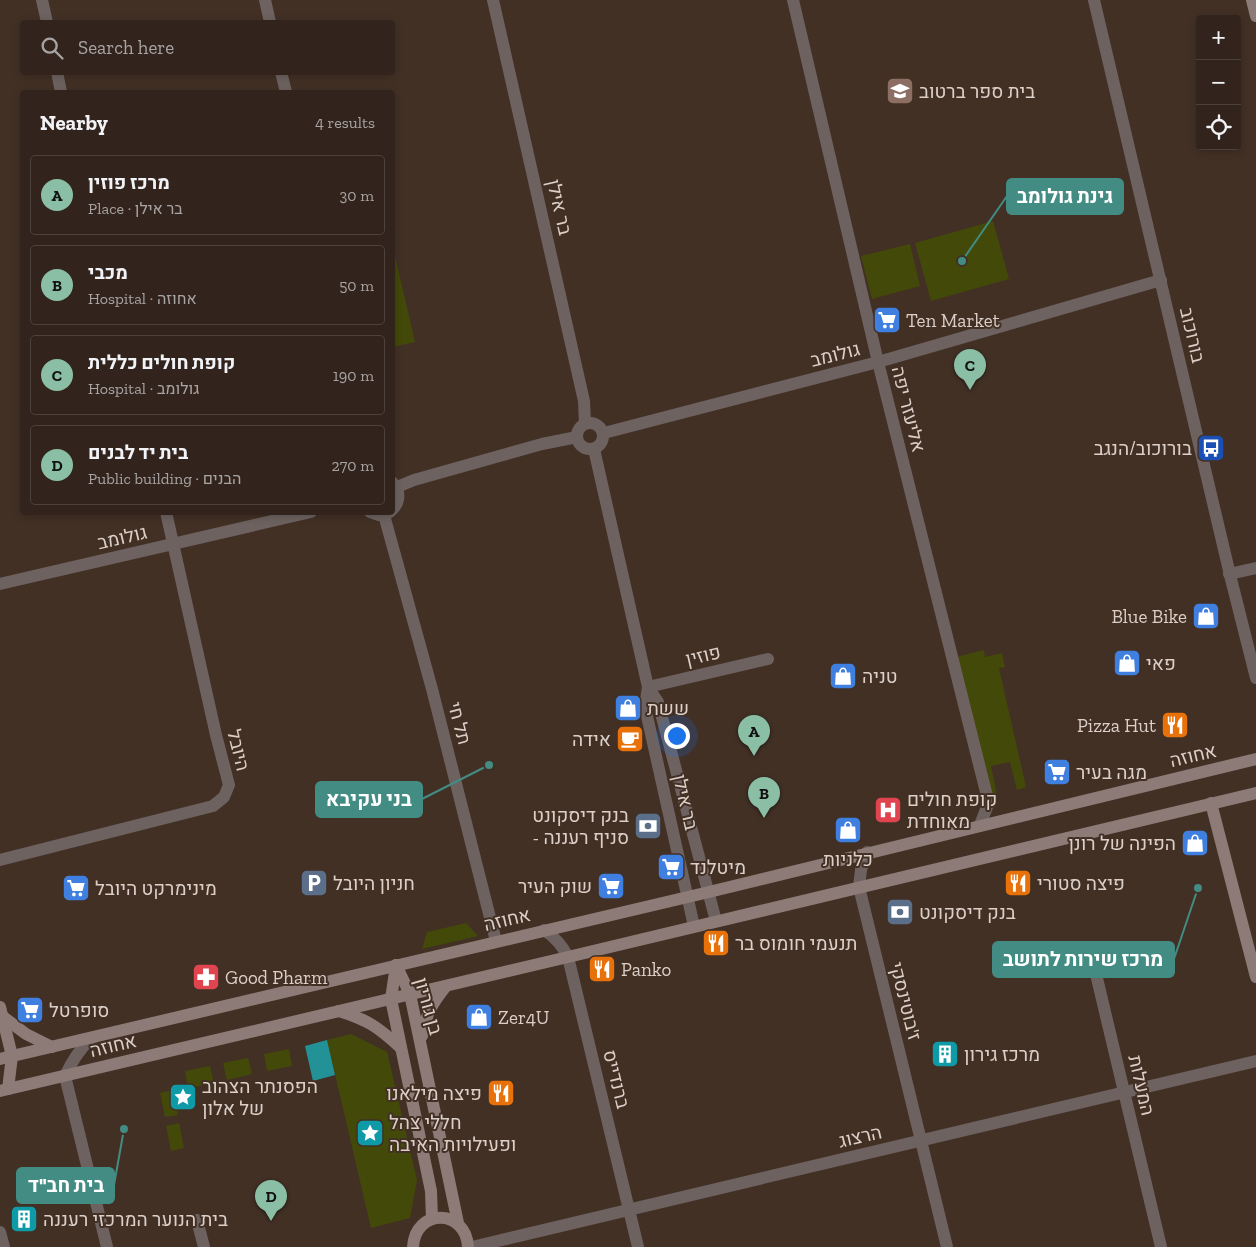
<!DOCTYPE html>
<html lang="en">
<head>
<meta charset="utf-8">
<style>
  body { margin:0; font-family:"Zilla Slab",Heebo,serif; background:#3a2c25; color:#f1f3f6 }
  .controls { position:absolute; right:15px; top:15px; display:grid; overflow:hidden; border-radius:5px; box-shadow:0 2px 8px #0003 }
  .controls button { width:45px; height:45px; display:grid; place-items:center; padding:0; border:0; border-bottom:1px solid #4d413b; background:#32241c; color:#f1f3f6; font:25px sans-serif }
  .you { position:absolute; left:676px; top:735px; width:18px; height:18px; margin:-12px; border:4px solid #fff; border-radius:50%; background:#1a73e8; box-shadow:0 0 0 8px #1a73e833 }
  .badge { display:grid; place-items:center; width:32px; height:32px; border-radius:50%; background:#8abfa5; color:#111; font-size:16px; font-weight:700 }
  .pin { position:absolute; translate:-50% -41px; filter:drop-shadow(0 1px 2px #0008) }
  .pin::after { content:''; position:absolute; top:26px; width:18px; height:15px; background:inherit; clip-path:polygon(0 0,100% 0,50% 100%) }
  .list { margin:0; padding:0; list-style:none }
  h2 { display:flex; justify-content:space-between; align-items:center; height:65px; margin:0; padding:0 20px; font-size:21px }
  h2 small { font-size:16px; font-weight:400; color:#a8a4a3 }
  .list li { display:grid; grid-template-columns:32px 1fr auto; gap:15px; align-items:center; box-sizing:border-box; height:80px; margin:0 10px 10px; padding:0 10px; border:1px solid #4d413b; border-radius:5px }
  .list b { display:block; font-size:19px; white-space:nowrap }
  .list p { margin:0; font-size:16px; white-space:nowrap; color:#a8a4a3 }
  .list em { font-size:16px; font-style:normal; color:#a8a4a3 }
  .icon { flex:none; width:28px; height:28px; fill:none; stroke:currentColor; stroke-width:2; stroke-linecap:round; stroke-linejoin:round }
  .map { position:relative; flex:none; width:1256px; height:1247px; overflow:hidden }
  .search { position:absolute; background:#32241c; box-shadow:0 2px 8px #0003; left:20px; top:20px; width:375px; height:55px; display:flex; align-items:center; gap:12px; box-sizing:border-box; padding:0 18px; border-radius:5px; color:#a8a4a3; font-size:19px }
  .panel { position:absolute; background:#32241c; box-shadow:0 2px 8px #0003; left:20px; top:90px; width:375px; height:425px; border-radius:5px }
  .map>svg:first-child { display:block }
  .green { fill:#434908 }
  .water { fill:#239296 }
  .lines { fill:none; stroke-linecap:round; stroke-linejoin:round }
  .street { stroke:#6d6260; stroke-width:12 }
  .secondary { stroke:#8d7b78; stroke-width:12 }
  .labels { text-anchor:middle; stroke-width:4; stroke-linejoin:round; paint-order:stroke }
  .poi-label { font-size:19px; fill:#dbcfc8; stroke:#423025; text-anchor:start }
  .street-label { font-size:19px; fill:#dbcfc8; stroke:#423025 }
  .leader { fill:none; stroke:#428c84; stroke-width:2 }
  .callout-dot { fill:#428c84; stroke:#423025; stroke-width:2 }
  .callout { fill:#428c84; stroke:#428c84; stroke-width:2 }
  .callout-label { font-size:20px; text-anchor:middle; font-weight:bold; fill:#fff }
</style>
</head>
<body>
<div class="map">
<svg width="1256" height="1247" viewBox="0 0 1256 1247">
  <rect width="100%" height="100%" fill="#423025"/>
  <g class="green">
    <path d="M 993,221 L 1009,279 L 931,301 L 915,243 Z"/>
    <path d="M 910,244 L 920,286 L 872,299 L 861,256 Z"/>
    <path d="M 393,256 L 395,256 L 415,342 L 393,347 Z"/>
    <path d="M 984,650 L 985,657 L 1002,653 L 1005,667 L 999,668 L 1026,787 L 1017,790 L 1010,762 L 991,766 L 997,795 L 987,796 L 952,658 Z"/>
    <path d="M 466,923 L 478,936 L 422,949 L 427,932 Z"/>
    <path d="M 351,1034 L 387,1052 L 417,1180 L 410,1218 L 371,1228 L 327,1040 Z"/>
    <path d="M 289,1049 L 292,1066 L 267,1071 L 264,1054 Z"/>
    <path d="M 248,1058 L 252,1074 L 227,1080 L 223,1063 Z"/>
    <path d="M 210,1066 L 214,1083 L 188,1088 L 185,1071 Z"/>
    <path d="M 173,1090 L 178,1115 L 165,1117 L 160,1093 Z"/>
    <path d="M 179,1123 L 184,1148 L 171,1151 L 166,1126 Z"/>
  </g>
  <path class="water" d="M 327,1040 L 335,1075 L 313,1081 L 305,1046 Z"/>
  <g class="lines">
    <g class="street">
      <path d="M 42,0 L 47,22"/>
      <path d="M 265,0 L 270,22"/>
      <path d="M 493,0 L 584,401 L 585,423"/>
      <path d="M 793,0 L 878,362 L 987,796 L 987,807 L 980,825"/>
      <path d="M 1094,0 L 1231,579 L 1256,678"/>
      <path d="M 57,72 L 61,92"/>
      <path d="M 281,72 L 286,92"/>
      <circle cx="590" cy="436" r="13"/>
      <path d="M 604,433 L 878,362 L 1161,280"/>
      <path d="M 594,449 L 648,687 L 658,702 L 716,921"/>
      <path d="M 392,482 C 401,491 400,502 392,510"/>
      <path d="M 397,487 L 414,480 L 542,444 L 577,437"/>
      <path d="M 370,512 L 379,515 L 390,512"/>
      <path d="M 384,515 L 432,689 L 496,941"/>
      <path d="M 1229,574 L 1256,568"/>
      <path d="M 0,584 L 311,512"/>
      <path d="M 648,687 L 645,707 L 694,926"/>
      <path d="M 648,687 L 768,659"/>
      <path d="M 867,852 L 861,870 L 859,887 L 947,1247"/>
      <path d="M 0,860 L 213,806 L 224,797 L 229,785 L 216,735 L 166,512"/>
      <path d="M 544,930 C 555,937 562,945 568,957 L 638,1247"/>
      <path d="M 1071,957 L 1091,953 L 1161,1247"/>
      <path d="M 91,1038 C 79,1050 72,1061 65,1076 L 107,1247"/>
      <path d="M 197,1220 L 204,1247"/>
      <path d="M 0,1232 L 4,1247"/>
      <path d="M 472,1247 L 1256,1061"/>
    </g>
    <g class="secondary">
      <path d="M 1252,0 L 1256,16"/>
      <path d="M 1211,803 L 1256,977"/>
      <path d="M 396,965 L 410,994 L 458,1223"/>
      <path d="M 396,965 L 391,999 L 431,1191 L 432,1219"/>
      <path d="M 0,1007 L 12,1056 L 8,1089"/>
      <path d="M 339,1011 C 368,1020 378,1027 401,1048"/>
      <path d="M 2,1016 L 26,1034 L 52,1047"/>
      <path d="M 422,1036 C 427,1012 431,1005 446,986"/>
      <path d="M 0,1059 L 709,892 L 1256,759"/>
      <path d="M 0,1091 L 568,957 L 1256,793"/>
      <path d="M 413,1247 C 415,1208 466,1208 468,1247"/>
    </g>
  </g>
  <defs>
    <g id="school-square" transform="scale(1.4375)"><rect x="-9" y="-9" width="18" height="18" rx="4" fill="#8d6e63" stroke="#423025"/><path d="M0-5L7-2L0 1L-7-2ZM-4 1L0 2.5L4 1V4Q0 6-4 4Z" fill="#fff"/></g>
    <g id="supermarket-square" transform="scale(1.4375)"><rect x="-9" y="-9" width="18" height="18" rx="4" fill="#3f7fe0" stroke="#423025"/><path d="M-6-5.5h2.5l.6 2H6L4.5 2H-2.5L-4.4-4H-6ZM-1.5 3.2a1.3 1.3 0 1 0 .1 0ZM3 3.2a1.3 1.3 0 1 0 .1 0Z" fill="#fff"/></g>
    <g id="bus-square" transform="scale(1.4375)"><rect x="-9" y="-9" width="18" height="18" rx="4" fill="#1a4fb4" stroke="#423025"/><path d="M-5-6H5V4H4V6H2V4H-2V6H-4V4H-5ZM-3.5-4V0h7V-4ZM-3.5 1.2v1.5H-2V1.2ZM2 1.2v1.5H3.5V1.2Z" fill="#fff"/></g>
    <g id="shop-square" transform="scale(1.4375)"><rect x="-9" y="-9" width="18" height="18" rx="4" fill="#3f7fe0" stroke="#423025"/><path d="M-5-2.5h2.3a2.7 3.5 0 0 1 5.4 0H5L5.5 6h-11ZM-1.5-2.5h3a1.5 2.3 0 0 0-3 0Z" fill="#fff"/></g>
    <g id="restaurant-square" transform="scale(1.4375)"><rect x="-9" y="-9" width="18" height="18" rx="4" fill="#e8710a" stroke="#423025"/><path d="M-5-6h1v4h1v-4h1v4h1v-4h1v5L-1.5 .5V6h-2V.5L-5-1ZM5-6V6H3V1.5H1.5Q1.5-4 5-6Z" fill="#fff"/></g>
    <g id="cafe-square" transform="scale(1.4375)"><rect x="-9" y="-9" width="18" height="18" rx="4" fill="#e8710a" stroke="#423025"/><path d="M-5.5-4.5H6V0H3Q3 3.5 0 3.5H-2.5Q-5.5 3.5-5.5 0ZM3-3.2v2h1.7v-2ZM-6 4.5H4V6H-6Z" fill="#fff"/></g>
    <g id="hospital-square" transform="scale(1.4375)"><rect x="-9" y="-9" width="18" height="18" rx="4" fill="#e0444e" stroke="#423025"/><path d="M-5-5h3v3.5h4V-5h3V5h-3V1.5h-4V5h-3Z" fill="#fff"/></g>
    <g id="bank-square" transform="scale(1.4375)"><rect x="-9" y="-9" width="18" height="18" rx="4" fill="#5c6f8a" stroke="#423025"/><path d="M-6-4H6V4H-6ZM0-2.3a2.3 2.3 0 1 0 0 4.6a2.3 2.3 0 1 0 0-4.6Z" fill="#fff"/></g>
    <g id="parking-square" transform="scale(1.4375)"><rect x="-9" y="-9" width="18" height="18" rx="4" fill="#5c6f8a" stroke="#423025"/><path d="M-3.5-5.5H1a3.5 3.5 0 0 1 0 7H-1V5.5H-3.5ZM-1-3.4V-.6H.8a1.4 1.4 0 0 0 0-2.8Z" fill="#fff"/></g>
    <g id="pharmacy-square" transform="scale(1.4375)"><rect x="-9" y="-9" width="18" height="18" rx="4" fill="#e0444e" stroke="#423025"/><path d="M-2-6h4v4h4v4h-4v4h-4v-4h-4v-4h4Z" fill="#fff"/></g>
    <g id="building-square" transform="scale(1.4375)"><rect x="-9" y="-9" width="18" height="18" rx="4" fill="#0f9aa8" stroke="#423025"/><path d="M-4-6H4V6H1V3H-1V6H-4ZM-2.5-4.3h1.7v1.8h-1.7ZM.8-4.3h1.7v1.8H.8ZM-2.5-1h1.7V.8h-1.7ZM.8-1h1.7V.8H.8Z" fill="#fff"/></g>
    <g id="sight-square" transform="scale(1.4375)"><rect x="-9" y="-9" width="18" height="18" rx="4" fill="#0f9aa8" stroke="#423025"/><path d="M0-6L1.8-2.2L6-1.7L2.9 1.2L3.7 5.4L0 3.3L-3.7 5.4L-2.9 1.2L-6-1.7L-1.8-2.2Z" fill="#fff"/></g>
  </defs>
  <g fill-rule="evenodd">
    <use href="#school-square" x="900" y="91"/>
    <use href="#supermarket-square" x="887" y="320"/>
    <use href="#bus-square" x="1211" y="448"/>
    <use href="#shop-square" x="1206" y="616"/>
    <use href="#shop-square" x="1127" y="663"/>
    <use href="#shop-square" x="843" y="676"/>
    <use href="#shop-square" x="628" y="708"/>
    <use href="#restaurant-square" x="1175" y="725"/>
    <use href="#cafe-square" x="630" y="739"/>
    <use href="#supermarket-square" x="1057" y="772"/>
    <use href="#hospital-square" x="888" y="810"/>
    <use href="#bank-square" x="648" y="826"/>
    <use href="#shop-square" x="848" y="830"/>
    <use href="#shop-square" x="1195" y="843"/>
    <use href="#supermarket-square" x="671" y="867"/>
    <use href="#parking-square" x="314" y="883"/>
    <use href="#restaurant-square" x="1018" y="883"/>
    <use href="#supermarket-square" x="611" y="886"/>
    <use href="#supermarket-square" x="76" y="888"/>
    <use href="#bank-square" x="900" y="912"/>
    <use href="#restaurant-square" x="716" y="943"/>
    <use href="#restaurant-square" x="602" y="969"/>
    <use href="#pharmacy-square" x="206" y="977"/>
    <use href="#supermarket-square" x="30" y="1010"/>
    <use href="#shop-square" x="479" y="1017"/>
    <use href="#building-square" x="945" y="1054"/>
    <use href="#restaurant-square" x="501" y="1093"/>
    <use href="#sight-square" x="183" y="1097"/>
    <use href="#sight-square" x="370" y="1133"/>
    <use href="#building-square" x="24" y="1219"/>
  </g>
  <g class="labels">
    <g class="poi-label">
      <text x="919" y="98">בית ספר ברטוב</text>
      <text x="906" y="327">Ten Market</text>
      <text x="1192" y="455" text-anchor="end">בורוכוב/הנגב</text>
      <text x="1187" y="623" text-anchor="end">Blue Bike</text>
      <text x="1146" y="670">פאי</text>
      <text x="862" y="683">טניה</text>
      <text x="647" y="715">ששת</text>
      <text x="1156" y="732" text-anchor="end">Pizza Hut</text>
      <text x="611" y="746" text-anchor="end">אידה</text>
      <text x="1076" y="779">מגה בעיר</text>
      <text x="907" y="806">קופת חולים<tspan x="907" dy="22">מאוחדת</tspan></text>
      <text x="629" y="822" text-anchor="end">בנק דיסקונט<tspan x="629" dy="22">- סניף רעננה</tspan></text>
      <text x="1176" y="850" text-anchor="end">הפינה של רונן</text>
      <text x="848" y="866" text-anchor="middle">כלניות</text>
      <text x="690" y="874">מיטלנד</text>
      <text x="333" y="890">חניון היובל</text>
      <text x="1037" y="890">פיצה סטורי</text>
      <text x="592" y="893" text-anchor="end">שוק העיר</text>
      <text x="95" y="895">מינימרקט היובל</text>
      <text x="919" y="919">בנק דיסקונט</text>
      <text x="735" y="950">תנעמי חומוס בר</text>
      <text x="621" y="976">Panko</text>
      <text x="225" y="984">Good Pharm</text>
      <text x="49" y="1017">סופרטל</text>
      <text x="498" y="1024">Zer4U</text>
      <text x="964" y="1061">מרכז גירון</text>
      <text x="202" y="1093">הפסנתר הצהוב<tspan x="202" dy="22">של אלון</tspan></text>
      <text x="482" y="1100" text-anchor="end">פיצה מילאנו</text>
      <text x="389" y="1129">חללי צהל<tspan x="389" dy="22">ופעילויות האיבה</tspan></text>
      <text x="43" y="1226">בית הנוער המרכזי רעננה</text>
    </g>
    <g class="street-label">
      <text transform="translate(560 207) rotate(77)" y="7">בר אילן</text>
      <text transform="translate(1193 335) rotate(77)" y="7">בורוכוב</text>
      <text transform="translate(835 354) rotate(-14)" y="7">גולומב</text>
      <text transform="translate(909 409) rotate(76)" y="7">אליעזר יפה</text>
      <text transform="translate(122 537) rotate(-13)" y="7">גולומב</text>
      <text transform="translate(703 655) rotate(-13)" y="7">פוזין</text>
      <text transform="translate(460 723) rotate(75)" y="7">תל חי</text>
      <text transform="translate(239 750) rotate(76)" y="7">היובל</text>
      <text transform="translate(1193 755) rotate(-13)" y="7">אחוזה</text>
      <text transform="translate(686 802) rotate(77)" y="7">בר אילן</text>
      <text transform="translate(507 919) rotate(-13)" y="7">אחוזה</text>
      <text transform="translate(906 1001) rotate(76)" y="7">ז'בוטינסקי</text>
      <text transform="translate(429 1006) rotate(74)" y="7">בן גוריון</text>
      <text transform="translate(113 1045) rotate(-13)" y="7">אחוזה</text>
      <text transform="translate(617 1079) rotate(76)" y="7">ברנדייס</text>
      <text transform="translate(1142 1085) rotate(77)" y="7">המעלות</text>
      <text transform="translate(860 1136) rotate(-13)" y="7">הרצוג</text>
    </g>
  </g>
  <path class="leader" d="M962 261L1007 196M489 765L422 799M1198 888L1174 959M124 1129L114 1185"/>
  <g class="callout-dot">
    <circle cx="962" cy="261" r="5"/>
    <circle cx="489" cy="765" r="5"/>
    <circle cx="1198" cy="888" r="5"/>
    <circle cx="124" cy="1129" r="5"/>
  </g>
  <g class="callout">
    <rect x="1007" y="179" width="116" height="35" rx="5"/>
    <rect x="316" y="782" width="106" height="35" rx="5"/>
    <rect x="993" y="942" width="181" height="35" rx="5"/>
    <rect x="17" y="1168" width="97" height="35" rx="5"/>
  </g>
  <g class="callout-label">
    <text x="1065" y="203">גינת גולומב</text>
    <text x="369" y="806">בני עקיבא</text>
    <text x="1083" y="966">מרכז שירות לתושב</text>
    <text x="66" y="1192">בית חב"ד</text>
  </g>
</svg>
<div class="controls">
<button>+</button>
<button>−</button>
<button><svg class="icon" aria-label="locate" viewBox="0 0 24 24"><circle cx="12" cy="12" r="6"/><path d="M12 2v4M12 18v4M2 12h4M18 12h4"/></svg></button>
</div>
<div class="you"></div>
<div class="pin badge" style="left:754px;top:756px">A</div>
<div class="pin badge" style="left:764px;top:818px">B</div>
<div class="pin badge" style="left:970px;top:390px">C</div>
<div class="pin badge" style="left:271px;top:1221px">D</div>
<div class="search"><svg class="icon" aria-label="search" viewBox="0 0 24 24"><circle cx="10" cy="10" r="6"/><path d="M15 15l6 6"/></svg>Search here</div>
<section class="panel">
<h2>Nearby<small>4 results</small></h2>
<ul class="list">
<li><span class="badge">A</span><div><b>מרכז פוזין</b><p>Place · בר אילן</p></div><em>30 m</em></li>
<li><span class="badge">B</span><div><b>מכבי</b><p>Hospital · אחוזה</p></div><em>50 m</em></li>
<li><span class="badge">C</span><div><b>קופת חולים כללית</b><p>Hospital · גולומב</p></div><em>190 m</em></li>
<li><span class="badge">D</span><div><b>בית יד לבנים</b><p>Public building · הבנים</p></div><em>270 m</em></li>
</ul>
</section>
</div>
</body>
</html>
